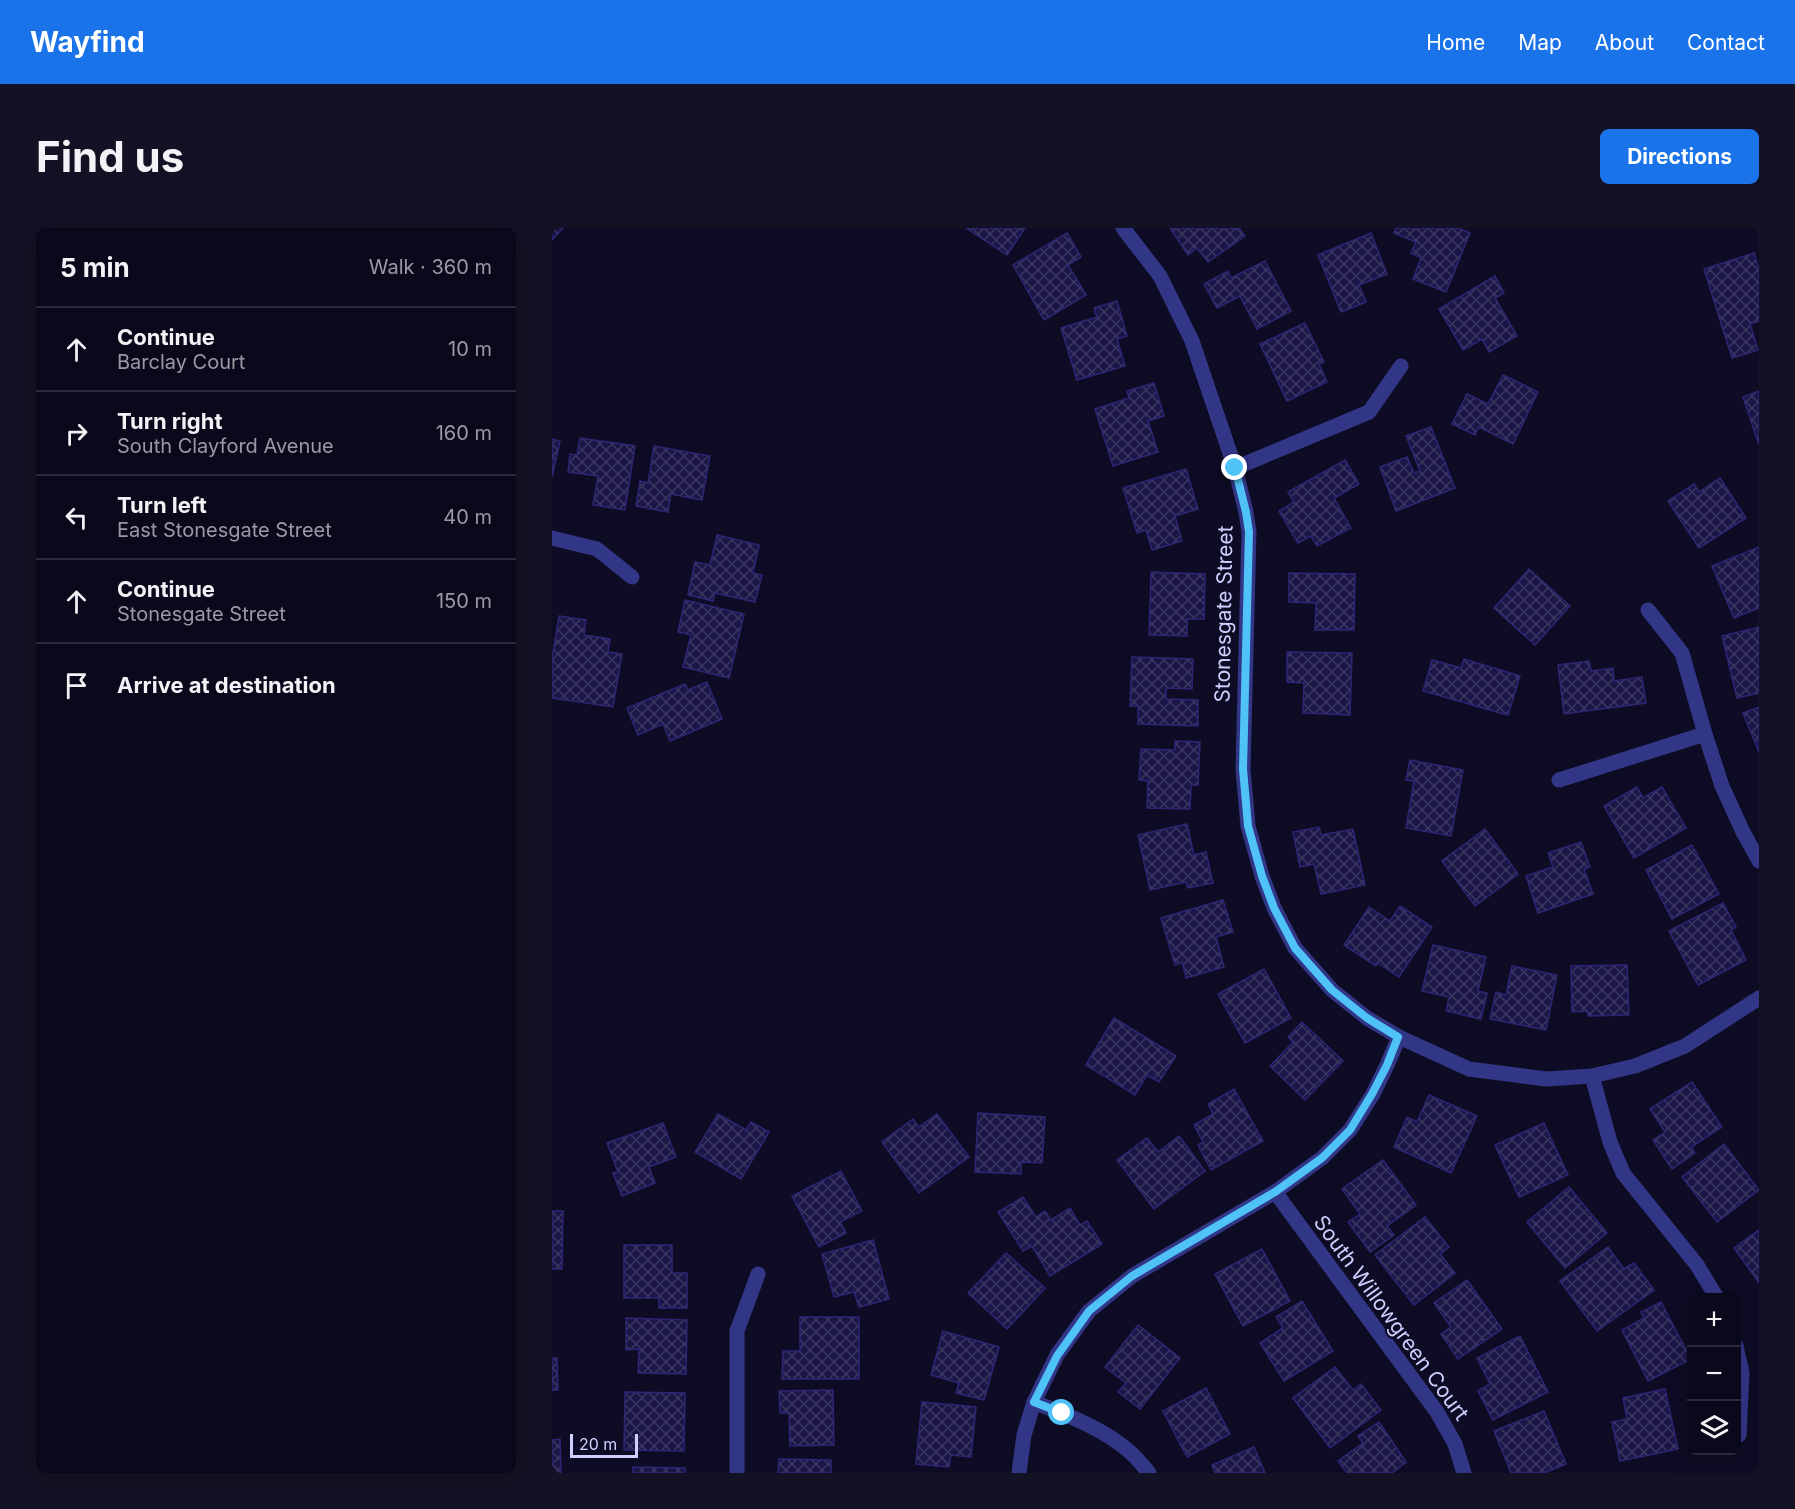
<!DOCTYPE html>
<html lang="en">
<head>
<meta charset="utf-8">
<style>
  body { margin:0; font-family:Inter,sans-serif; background:#131224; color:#f1f3f6 }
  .controls { position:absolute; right:18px; bottom:18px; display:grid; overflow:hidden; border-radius:9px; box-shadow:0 6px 24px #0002 }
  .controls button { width:54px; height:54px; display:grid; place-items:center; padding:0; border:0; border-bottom:2px solid #2a2a3a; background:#0a091b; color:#f1f3f6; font:30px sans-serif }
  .scale { position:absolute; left:18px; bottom:15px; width:68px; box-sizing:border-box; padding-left:6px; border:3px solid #d0ceff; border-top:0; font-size:16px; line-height:21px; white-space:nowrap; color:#d0ceff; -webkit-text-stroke:4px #0e0c24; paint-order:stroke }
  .stop { position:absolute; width:18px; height:18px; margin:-14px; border:4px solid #4fc3f7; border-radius:50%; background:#fff }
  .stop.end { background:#4fc3f7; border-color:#fff; box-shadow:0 2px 6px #0008 }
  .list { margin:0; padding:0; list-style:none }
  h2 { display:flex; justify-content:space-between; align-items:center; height:78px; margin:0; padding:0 24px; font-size:26px }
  h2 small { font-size:20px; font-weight:400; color:#999aa3 }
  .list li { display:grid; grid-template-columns:39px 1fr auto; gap:18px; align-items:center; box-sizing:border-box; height:84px; padding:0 24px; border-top:2px solid #2a2a3a }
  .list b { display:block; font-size:22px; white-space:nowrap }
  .list p { margin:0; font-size:20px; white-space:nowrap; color:#999aa3 }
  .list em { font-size:20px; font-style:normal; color:#999aa3 }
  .icon { flex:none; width:33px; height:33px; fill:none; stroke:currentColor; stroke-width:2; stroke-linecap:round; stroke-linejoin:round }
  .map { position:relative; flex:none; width:1207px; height:1245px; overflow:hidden; border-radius:9px }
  header { display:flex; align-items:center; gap:36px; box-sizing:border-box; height:84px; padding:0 30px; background:#1a73e8; color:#fff }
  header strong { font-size:28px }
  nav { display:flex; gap:33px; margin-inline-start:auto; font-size:21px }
  .intro { display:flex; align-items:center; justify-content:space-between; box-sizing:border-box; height:144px; padding:0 36px }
  h1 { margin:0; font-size:42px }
  .button { padding:15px 27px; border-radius:9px; background:#1a73e8; color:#fff; font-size:21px; font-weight:700 }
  main { display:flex; gap:36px; padding:0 36px }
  aside { flex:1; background:#0a091b; border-radius:9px; box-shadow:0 6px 24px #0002 }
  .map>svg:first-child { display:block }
  .building { fill:url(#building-cross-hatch); stroke:#2e2575; stroke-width:1.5 }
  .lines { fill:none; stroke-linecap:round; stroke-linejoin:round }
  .minor { stroke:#323687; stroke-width:15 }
  .route { stroke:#4fc3f7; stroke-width:8 }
  .labels { text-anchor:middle; stroke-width:4.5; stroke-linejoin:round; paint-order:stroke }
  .street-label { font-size:21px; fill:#d0ceff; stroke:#0e0c24 }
</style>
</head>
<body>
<header>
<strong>Wayfind</strong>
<nav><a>Home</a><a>Map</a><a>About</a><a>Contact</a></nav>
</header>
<div class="intro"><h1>Find us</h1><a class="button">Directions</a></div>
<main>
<aside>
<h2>5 min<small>Walk · 360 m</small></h2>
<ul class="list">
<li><svg class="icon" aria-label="ahead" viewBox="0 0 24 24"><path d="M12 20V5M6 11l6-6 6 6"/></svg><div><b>Continue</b><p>Barclay Court</p></div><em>10 m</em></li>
<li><svg class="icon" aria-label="right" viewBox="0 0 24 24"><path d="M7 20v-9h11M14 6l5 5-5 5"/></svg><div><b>Turn right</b><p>South Clayford Avenue</p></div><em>160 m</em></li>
<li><svg class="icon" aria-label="left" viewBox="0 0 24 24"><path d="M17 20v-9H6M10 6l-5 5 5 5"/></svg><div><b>Turn left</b><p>East Stonesgate Street</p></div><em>40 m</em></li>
<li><svg class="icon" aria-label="ahead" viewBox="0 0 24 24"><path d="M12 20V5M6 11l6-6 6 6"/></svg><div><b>Continue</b><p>Stonesgate Street</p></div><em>150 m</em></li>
<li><svg class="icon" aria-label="arrive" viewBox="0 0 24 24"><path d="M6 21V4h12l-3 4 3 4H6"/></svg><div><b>Arrive at destination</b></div></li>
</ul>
</aside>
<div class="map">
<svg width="1207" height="1245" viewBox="0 0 1207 1245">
  <defs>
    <pattern id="building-cross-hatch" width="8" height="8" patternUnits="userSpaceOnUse" patternTransform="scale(1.5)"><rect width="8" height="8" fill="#1b1646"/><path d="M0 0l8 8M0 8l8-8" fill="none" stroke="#3b3762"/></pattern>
  </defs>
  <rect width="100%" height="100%" fill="#0e0c24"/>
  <g class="building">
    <path d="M 0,0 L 11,0 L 0,12 Z"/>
    <path d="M 414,0 L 473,0 L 455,27 Z"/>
    <path d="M 618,0 L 687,0 L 693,8 L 656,34 L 645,20 L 636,27 Z"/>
    <path d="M 844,0 L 906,0 L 918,5 L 894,64 L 861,51 L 869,30 L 859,25 L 864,14 L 842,5 Z"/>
    <path d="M 515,5 L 529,29 L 516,37 L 534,67 L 492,92 L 461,37 Z"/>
    <path d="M 819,5 L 835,46 L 807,57 L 814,74 L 789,84 L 766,27 Z"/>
    <path d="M 1202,25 L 1207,41 L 1207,93 L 1198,96 L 1206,122 L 1180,130 L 1152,41 Z"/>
    <path d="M 713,33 L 739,83 L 705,101 L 688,68 L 665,80 L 652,56 L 676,43 L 679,50 Z"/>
    <path d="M 943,48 L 952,65 L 943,70 L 965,108 L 937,124 L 930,111 L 911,122 L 887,81 Z"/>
    <path d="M 565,73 L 575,108 L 565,111 L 573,138 L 525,152 L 509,100 L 545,89 L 542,80 Z"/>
    <path d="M 753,95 L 772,134 L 767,136 L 775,154 L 735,173 L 708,116 Z"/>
    <path d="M 951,147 L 986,164 L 961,216 L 927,199 L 923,207 L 900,196 L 915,166 L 936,176 Z"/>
    <path d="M 602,155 L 612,188 L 596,193 L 606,224 L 561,238 L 543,181 L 577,170 L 575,163 Z"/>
    <path d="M 1207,163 L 1207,217 L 1191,169 Z"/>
    <path d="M 879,199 L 903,260 L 844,283 L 828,239 L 855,229 L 862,245 L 868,243 L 854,208 Z"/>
    <path d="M 28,210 L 83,218 L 73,282 L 41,277 L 46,248 L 16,244 L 18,226 L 25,227 Z"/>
    <path d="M 0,211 L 8,213 L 0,249 Z"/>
    <path d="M 102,218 L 158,228 L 150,272 L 119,266 L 116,284 L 84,278 L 88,253 L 96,255 Z"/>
    <path d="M 793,232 L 807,256 L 782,270 L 799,300 L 765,318 L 759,308 L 746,315 L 727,283 L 742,274 L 736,264 Z"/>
    <path d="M 634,241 L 646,281 L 623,288 L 630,313 L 600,322 L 594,302 L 585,305 L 571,260 Z"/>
    <path d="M 1168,250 L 1194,290 L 1147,320 L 1116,273 L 1142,256 L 1147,264 Z"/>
    <path d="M 165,307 L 207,317 L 201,345 L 210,347 L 203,374 L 163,365 L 161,373 L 136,367 L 143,334 L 158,337 Z"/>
    <path d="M 1207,319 L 1207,380 L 1182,390 L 1160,338 Z"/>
    <path d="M 977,341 L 1018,378 L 983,417 L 942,380 Z"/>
    <path d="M 599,344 L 653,346 L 652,391 L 635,391 L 635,408 L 597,407 Z"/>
    <path d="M 737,345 L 803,346 L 802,402 L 763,402 L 764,375 L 737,374 Z"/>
    <path d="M 133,372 L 192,386 L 177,450 L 131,439 L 139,407 L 126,404 Z"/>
    <path d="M 7,388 L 34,392 L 32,407 L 58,411 L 56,424 L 70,426 L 61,479 L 0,470 L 0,431 Z"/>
    <path d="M 1207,399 L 1207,465 L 1185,470 L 1170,408 Z"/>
    <path d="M 735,424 L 800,425 L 798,487 L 751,485 L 752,455 L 735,454 Z"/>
    <path d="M 580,429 L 641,431 L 640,461 L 614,460 L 614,471 L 646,472 L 646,498 L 586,496 L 586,478 L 578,478 Z"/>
    <path d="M 912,431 L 968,448 L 956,487 L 871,463 L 880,432 L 909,440 Z"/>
    <path d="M 1037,433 L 1039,443 L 1061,440 L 1062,453 L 1090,449 L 1094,475 L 1012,486 L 1006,437 Z"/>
    <path d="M 155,454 L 170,491 L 118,513 L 111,496 L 86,507 L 75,480 L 133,456 L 136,462 Z"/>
    <path d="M 1207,479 L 1207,524 L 1191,485 Z"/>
    <path d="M 623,513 L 648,514 L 646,557 L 639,557 L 638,581 L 595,580 L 596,553 L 587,552 L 589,521 L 623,522 Z"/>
    <path d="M 858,532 L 911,542 L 899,608 L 854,600 L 862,553 L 854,552 Z"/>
    <path d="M 1085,559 L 1091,570 L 1110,559 L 1134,600 L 1082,630 L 1052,578 Z"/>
    <path d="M 635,596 L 642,627 L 654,624 L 661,655 L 636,660 L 634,654 L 598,662 L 586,607 Z"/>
    <path d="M 767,599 L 769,607 L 801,601 L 813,657 L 769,666 L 762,636 L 748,639 L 741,604 Z"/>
    <path d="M 933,601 L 966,646 L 923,678 L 890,633 Z"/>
    <path d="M 1029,614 L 1038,639 L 1032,641 L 1041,666 L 986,685 L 974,648 L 1001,639 L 996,625 Z"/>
    <path d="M 1140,617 L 1167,666 L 1120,691 L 1094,642 Z"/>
    <path d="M 671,672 L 681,704 L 664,709 L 672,739 L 634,750 L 630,734 L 623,737 L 609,690 Z"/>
    <path d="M 1171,675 L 1184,699 L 1179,702 L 1194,732 L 1146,757 L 1117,703 Z"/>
    <path d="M 848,678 L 880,699 L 847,749 L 826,735 L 824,738 L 792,717 L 817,679 L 838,693 Z"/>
    <path d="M 881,717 L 934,729 L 926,763 L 935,765 L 929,791 L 894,783 L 897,769 L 870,763 Z"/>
    <path d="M 1075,737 L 1077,787 L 1036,788 L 1036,783 L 1020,784 L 1019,738 Z"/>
    <path d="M 960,738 L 1005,747 L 994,802 L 938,791 L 944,764 L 954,767 Z"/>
    <path d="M 712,741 L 739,790 L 693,815 L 666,766 Z"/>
    <path d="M 562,790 L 624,828 L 607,854 L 595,847 L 583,867 L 534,837 Z"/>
    <path d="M 750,794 L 791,833 L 753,872 L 718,838 L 741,814 L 736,809 Z"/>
    <path d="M 1140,854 L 1170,899 L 1139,919 L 1143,925 L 1120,941 L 1101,912 L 1113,904 L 1098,881 Z"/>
    <path d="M 682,861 L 711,913 L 659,942 L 646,917 L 651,914 L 642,897 L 661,886 L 656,876 Z"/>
    <path d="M 877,867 L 925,888 L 899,945 L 842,919 L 855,889 L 865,894 Z"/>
    <path d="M 426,885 L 493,889 L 490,935 L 469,934 L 469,946 L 423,944 Z"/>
    <path d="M 166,886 L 194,902 L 199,894 L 217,904 L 189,951 L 143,924 Z"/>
    <path d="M 385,886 L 417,929 L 367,965 L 330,914 L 361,891 L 367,899 Z"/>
    <path d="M 111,895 L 124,929 L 97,939 L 103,955 L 70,968 L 61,945 L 66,944 L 55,915 Z"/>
    <path d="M 992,895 L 1016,947 L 967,969 L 943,917 Z"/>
    <path d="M 627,908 L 653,943 L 602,981 L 565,932 L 595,910 L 606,924 Z"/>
    <path d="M 1172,916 L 1207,962 L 1165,994 L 1130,949 Z"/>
    <path d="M 831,932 L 864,977 L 835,998 L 842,1007 L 818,1024 L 796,994 L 808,986 L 790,961 Z"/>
    <path d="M 289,943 L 310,983 L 288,994 L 294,1005 L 267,1019 L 240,968 Z"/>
    <path d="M 1017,959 L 1055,1005 L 1013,1040 L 975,994 Z"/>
    <path d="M 471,969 L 484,989 L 493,983 L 499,992 L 518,980 L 528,997 L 535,993 L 550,1016 L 498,1048 L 480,1018 L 471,1023 L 446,984 Z"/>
    <path d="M 0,983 L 11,983 L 10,1041 L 0,1041 Z"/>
    <path d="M 873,989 L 897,1019 L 888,1026 L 903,1045 L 862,1077 L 823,1027 Z"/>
    <path d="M 1207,1002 L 1207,1055 L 1182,1020 Z"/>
    <path d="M 321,1012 L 337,1071 L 307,1079 L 302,1064 L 282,1069 L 270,1026 Z"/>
    <path d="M 72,1017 L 120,1017 L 120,1045 L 135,1045 L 135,1080 L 107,1080 L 107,1070 L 72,1070 Z"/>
    <path d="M 1056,1019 L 1072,1041 L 1082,1035 L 1102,1062 L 1045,1103 L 1008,1053 Z"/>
    <path d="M 710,1021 L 738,1073 L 691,1098 L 663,1046 Z"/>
    <path d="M 454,1025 L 493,1060 L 455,1101 L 416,1065 Z"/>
    <path d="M 915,1052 L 950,1101 L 906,1131 L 889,1106 L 899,1099 L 882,1075 Z"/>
    <path d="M 750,1073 L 781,1123 L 732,1153 L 708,1115 L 731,1100 L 724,1089 Z"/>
    <path d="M 1109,1074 L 1139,1131 L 1096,1153 L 1070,1102 L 1092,1090 L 1089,1084 Z"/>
    <path d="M 248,1089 L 307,1089 L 307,1151 L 230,1151 L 231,1123 L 248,1123 Z"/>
    <path d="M 74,1090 L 135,1092 L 134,1146 L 86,1145 L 87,1121 L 74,1122 Z"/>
    <path d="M 586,1097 L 628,1130 L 588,1181 L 566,1164 L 574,1155 L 553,1139 Z"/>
    <path d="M 391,1103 L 447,1119 L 432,1172 L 404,1165 L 407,1155 L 379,1147 Z"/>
    <path d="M 968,1108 L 996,1164 L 941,1192 L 926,1163 L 938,1156 L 925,1130 Z"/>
    <path d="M 0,1130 L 5,1130 L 6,1162 L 0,1162 Z"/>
    <path d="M 783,1139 L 801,1162 L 809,1156 L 829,1182 L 778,1220 L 741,1170 Z"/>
    <path d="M 654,1160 L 678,1206 L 635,1229 L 611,1183 Z"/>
    <path d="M 1113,1161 L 1126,1221 L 1068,1233 L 1060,1194 L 1075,1191 L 1071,1170 Z"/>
    <path d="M 281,1162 L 282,1217 L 238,1218 L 237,1185 L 228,1185 L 227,1163 Z"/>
    <path d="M 73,1164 L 133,1165 L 132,1223 L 72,1222 Z"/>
    <path d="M 370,1174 L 424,1179 L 419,1229 L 399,1227 L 397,1239 L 364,1236 Z"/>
    <path d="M 992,1183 L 1014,1236 L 992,1245 L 959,1245 L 942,1203 Z"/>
    <path d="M 827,1194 L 854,1234 L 840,1245 L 795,1245 L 786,1233 L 811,1215 L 806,1208 Z"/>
    <path d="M 8,1211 L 9,1245 L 0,1245 L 0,1212 Z"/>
    <path d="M 702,1219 L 713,1245 L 663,1245 L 660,1237 Z"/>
    <path d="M 227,1231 L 279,1232 L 279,1245 L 226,1245 Z"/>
    <path d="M 81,1239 L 133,1240 L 133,1245 L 81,1245 Z"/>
  </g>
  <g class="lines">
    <g class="minor">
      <path d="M 571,0 L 608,48 L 640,113 L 683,240 L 694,284 L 697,304 L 691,541 L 696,598 L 710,648 L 722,680 L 743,720 L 780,762 L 815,790 L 847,809 L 917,841 L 994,851 L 1040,848 L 1083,838 L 1133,818 L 1207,770"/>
      <path d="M 683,240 L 817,184 L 849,138"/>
      <path d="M 0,310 L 45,321 L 80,349"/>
      <path d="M 1096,382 L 1130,425 L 1153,506 L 1170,558 L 1191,604 L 1207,633"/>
      <path d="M 1007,552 L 1153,506"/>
      <path d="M 1040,848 L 1058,914 L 1071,945 L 1145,1037 L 1165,1070"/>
      <path d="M 723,964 L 885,1184 L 903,1216 L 912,1245"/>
      <path d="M 1184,1118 L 1190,1145 L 1187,1207"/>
      <path d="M 482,1174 C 515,1187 551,1200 578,1224 C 585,1230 591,1238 597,1245"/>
      <path d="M 185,1245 L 185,1103 L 206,1046"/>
      <path d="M 467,1245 L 472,1207 L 482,1174 L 505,1127 L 537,1083 L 580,1048 L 723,964 L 770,930 L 798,902 L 821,866 L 835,837 L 847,809"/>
    </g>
  </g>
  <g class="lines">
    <path class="route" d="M 510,1185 L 482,1174 L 505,1128 L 537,1083 L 580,1048 L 723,964 L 770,930 L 798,902 L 820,866 L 835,837 L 846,809 L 815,790 L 780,762 L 743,720 L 722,680 L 710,648 L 696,598 L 691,541 L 697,304 L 694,284 L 683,240"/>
  </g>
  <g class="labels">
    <g class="street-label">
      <text transform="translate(672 386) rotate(-89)" y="7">Stonesgate Street</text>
      <text transform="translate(839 1090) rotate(54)" y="7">South Willowgreen Court</text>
    </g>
  </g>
</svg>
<div class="controls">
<button>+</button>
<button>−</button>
<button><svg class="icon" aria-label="layers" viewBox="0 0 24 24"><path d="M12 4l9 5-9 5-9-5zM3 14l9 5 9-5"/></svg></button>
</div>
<div class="scale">20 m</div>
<div class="stop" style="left:510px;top:1185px"></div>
<div class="stop end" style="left:683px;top:240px"></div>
</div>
</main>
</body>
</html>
